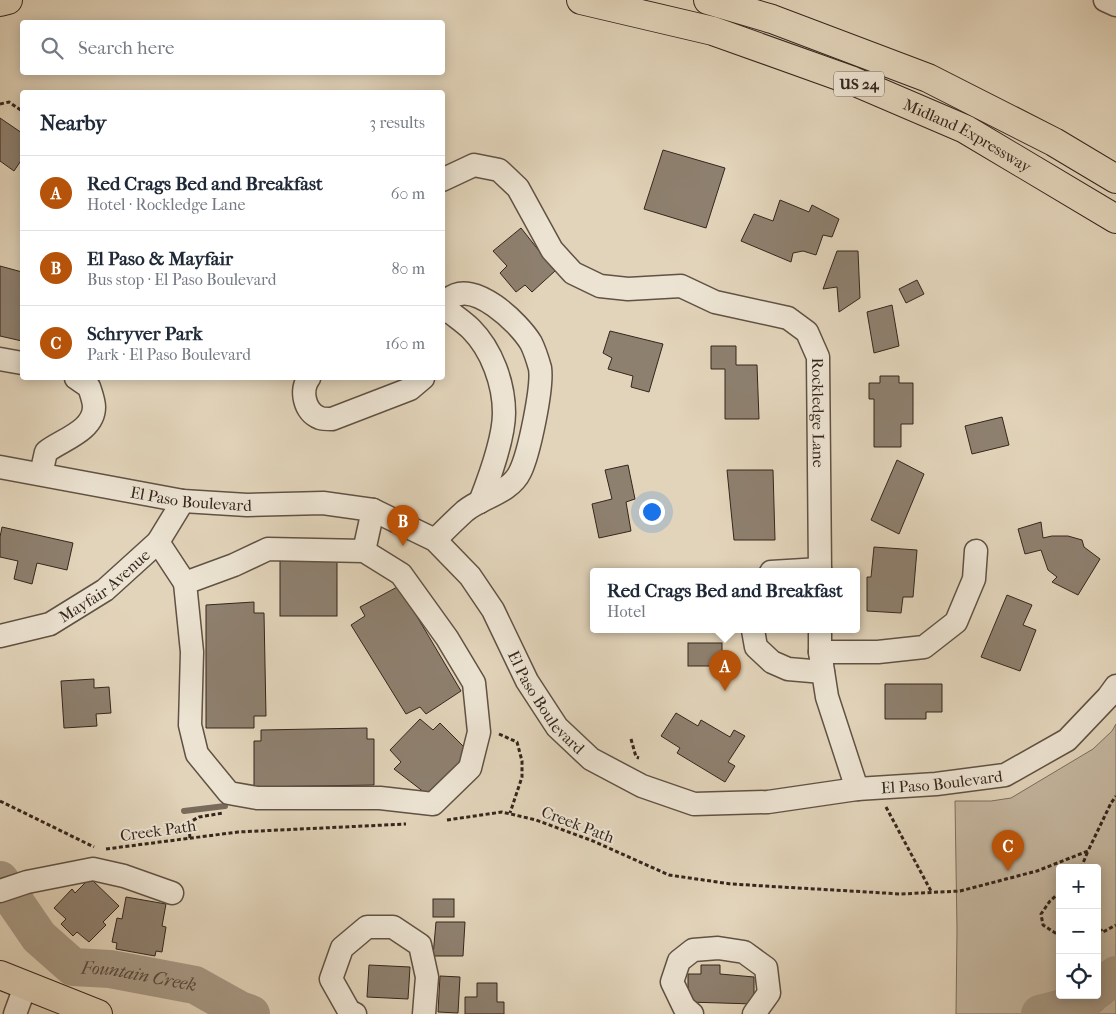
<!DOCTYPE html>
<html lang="en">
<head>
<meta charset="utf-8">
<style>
  body { margin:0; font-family:"IM FELL French Canon",serif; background:#f6f6f7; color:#1f2937 }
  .controls { position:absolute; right:15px; bottom:15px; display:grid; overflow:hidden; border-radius:5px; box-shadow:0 2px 12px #0003 }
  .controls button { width:45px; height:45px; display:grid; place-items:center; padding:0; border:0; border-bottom:1px solid #e0e1e3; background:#fff; color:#1f2937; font:25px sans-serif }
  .you { position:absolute; left:651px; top:511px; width:18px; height:18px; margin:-12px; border:4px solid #fff; border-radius:50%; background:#1a73e8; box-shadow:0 0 0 8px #1a73e833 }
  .badge { display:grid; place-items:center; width:32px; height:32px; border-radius:50%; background:#b45309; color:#fff; font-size:16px; font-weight:700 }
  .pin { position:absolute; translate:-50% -41px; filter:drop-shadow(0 1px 2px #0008) }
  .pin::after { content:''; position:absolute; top:26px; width:18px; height:15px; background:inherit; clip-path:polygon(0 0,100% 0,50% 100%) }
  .popup { position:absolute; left:590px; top:568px; width:270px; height:65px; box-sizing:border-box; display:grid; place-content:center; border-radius:5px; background:#fff; filter:drop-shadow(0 1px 4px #0005); font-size:16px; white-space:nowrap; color:#747a83 }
  .popup b { font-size:19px; color:#1f2937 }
  .popup::after { content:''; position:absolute; left:50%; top:100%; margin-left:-10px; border:10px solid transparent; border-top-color:#fff }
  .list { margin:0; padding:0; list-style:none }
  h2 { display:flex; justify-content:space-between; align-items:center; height:65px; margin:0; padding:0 20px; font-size:21px }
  h2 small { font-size:16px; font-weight:400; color:#747a83 }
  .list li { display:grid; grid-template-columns:32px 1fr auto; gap:15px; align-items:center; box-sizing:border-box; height:75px; padding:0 20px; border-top:1px solid #e0e1e3 }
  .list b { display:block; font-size:19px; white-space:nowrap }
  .list p { margin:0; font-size:16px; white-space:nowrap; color:#747a83 }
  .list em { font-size:16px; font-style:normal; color:#747a83 }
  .icon { flex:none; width:28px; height:28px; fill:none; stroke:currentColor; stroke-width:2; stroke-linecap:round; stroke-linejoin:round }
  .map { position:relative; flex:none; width:1116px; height:1014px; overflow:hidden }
  .search { position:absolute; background:#fff; box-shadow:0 2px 12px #0003; left:20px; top:20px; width:425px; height:55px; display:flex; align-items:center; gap:12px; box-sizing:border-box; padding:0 18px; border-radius:5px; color:#747a83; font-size:19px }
  .panel { position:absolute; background:#fff; box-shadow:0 2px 12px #0003; left:20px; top:90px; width:425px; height:290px; border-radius:5px }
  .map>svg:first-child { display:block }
  .green { fill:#c4b69f; stroke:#7c6e5e; fill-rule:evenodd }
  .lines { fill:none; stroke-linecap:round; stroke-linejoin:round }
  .stream { stroke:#796b5b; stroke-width:6 }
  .river { stroke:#a79985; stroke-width:38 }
  .building { fill:#8e806f; stroke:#34261d }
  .minor-casing { stroke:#605244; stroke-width:25 }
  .major-casing { stroke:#34261d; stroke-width:30 }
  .highway-casing { stroke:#34261d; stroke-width:30 }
  .path { stroke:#34261d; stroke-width:3; stroke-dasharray:4 2.5; stroke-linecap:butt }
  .minor { stroke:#ece3d2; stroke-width:22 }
  .major { stroke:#e2d4ba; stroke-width:28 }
  .highway { stroke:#e2d4ba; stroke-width:28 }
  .labels { text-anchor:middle; stroke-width:4; stroke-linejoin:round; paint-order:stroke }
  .shield { fill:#ece3d2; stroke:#6b5f53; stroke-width:1 }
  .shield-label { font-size:15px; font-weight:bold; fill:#34261d }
  .street-label { font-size:16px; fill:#34261d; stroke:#ece3d2 }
  .water-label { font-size:18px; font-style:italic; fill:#56483c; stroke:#ece3d2 }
</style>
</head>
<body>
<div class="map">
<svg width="1116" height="1014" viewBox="0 0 1116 1014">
  <rect width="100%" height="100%" fill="#e2d4ba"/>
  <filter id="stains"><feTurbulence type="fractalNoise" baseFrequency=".004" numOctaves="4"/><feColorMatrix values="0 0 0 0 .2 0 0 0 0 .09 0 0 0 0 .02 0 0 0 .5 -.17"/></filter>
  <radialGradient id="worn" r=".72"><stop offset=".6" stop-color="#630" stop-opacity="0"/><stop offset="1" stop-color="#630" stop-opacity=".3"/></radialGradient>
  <path class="green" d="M 1116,724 L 1116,1014 L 956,1014 L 957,930 L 955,801 L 991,801 L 1011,798 L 1093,749 L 1112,731 ZM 1060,868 L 1097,868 L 1097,995 L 1060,995 Z"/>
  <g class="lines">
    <path class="stream" d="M 184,811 L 225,806"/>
    <g class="river">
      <path id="s1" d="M 0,880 L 39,937 L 73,967 L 110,969 L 195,985 L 240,1010 L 251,1014"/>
      <path d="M 1097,990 L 1116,975"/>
      <path d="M 1040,1014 L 1082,1003 L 1091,995"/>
    </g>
  </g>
  <g class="building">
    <path d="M 0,118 L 22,133 L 22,159 L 14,171 L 0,161 Z"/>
    <path d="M 663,150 L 725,168 L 706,228 L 644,209 Z"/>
    <path d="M 780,200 L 809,212 L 812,205 L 839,219 L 832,237 L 823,235 L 816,255 L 803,251 L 793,253 L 791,262 L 741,241 L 754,214 L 773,221 Z"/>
    <path d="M 521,228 L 555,271 L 532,292 L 525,285 L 516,292 L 500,273 L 507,266 L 493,251 Z"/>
    <path d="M 837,251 L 858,251 L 860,298 L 839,312 L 837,287 L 823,289 Z"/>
    <path d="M 0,266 L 22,272 L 22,341 L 0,336 Z"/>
    <path d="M 917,280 L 924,294 L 906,303 L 899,289 Z"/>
    <path d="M 892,305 L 899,346 L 874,353 L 867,312 Z"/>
    <path d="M 610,331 L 663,344 L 649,392 L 631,387 L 633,376 L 608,369 L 612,358 L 603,353 Z"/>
    <path d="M 711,346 L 736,346 L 736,365 L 757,365 L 759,419 L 725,419 L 725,369 L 711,369 Z"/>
    <path d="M 880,376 L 899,376 L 899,383 L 913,383 L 913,424 L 901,424 L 901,447 L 874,447 L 874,399 L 869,399 L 869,383 L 880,383 Z"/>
    <path d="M 1002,417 L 1009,445 L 972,454 L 965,426 Z"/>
    <path d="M 897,460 L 924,474 L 899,534 L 871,520 Z"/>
    <path d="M 628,465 L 635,499 L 626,502 L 631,531 L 599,538 L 592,504 L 612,499 L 605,470 Z"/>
    <path d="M 727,470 L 773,470 L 775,540 L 734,540 Z"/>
    <path d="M 1041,522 L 1043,538 L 1052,536 L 1068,536 L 1082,540 L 1084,547 L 1100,559 L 1078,595 L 1052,582 L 1057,577 L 1048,570 L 1041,550 L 1025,554 L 1018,529 Z"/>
    <path d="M 2,527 L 73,543 L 67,570 L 37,563 L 32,584 L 14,579 L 18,561 L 0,557 L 0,537 Z"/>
    <path d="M 874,547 L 917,550 L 913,597 L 903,597 L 901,613 L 867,611 L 867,577 L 871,577 Z"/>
    <rect x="280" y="559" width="57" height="57"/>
    <path d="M 399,586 L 461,691 L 426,714 L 420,707 L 406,714 L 351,625 L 365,616 L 360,607 Z"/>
    <path d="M 1007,595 L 1032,605 L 1023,625 L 1036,630 L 1020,671 L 981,657 Z"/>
    <path d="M 254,602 L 254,613 L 264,613 L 266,716 L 254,716 L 254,728 L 206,728 L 206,605 Z"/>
    <rect x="688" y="643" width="34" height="23"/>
    <path d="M 94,679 L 94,688 L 109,687 L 111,713 L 96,714 L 97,726 L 64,728 L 61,681 Z"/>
    <path d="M 885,684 L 942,684 L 942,712 L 926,712 L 926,719 L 885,719 Z"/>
    <path d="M 676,713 L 698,726 L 701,720 L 730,737 L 734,730 L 745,736 L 728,762 L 735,766 L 725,782 L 677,753 L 680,748 L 661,736 Z"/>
    <path d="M 420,719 L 433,730 L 440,723 L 470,753 L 429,796 L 394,769 L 401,762 L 390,750 Z"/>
    <path d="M 367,728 L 367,739 L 374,739 L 374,785 L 254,787 L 254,741 L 261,741 L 261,730 Z"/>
    <path d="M 90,878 L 119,906 L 103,922 L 106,925 L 89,942 L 77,932 L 73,936 L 61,924 L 66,919 L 54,908 L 72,889 L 75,893 Z"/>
    <path d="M 126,897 L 166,904 L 162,926 L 166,927 L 162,952 L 156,951 L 155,956 L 116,949 L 117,943 L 112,942 L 117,918 L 122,919 Z"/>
    <rect x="433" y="899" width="21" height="18"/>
    <path d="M 436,922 L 465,922 L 463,956 L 433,956 Z"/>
    <path d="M 369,965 L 410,967 L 408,999 L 367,997 Z"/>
    <path d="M 701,965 L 720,965 L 720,974 L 754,977 L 754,1004 L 688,1002 L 688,974 L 701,974 Z"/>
    <path d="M 440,976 L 460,977 L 458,1013 L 438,1012 Z"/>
    <path d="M 477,983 L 497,983 L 497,1002 L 504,1002 L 504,1014 L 465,1014 L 465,997 L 477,997 Z"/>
  </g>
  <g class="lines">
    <g class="minor-casing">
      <g id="minor">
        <path d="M 1105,0 L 1116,5"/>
        <path id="s2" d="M 442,180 L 474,165 L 499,170 L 518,188 L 552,250 L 573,273 L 600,286 L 628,289 L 681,286 L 715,302 L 788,318 L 807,332 L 818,357 L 820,572"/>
        <path d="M 444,307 C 453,315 463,321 471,329 C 492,350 504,384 504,413 C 504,438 489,479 480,502"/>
        <path d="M 0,359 L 22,363"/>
        <path d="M 309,378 C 300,390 304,412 320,418 C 323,419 329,419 332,419 L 410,389 L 423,378"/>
        <path id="s3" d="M 0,467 L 183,501 L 247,505 L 323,503 L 373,510 L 435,540 L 470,576 L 493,610 L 527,681 L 557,727 L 591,759 L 642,786 L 694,804 L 768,802 L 857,789 L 936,784 L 1005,775 L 1067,740 L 1108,697 L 1116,686"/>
        <path d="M 41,474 L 46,452 C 61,440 94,431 94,407 C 94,401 91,393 89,387 L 76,378"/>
        <path d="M 435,540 C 445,530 455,520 465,511 C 482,497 510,493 520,472 C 529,454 543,387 540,368 C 538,361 534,349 531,343 C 519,323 473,278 449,299 C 446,302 444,308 442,312"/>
        <path d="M 158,542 L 185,583"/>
        <path d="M 268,549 L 364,551 L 401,574 L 447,638 L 474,683 L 479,732 L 470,768 L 433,804 L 380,798 L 257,798 L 229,793 L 197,754 L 190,725 L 192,652 L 185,583 L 234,565 Z"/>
        <path d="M 364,551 L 373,510"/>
        <path d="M 771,572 L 820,569"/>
        <path d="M 753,630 L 756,647 L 772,662 L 788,669 L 823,672"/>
        <path d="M 820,630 L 820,652 L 827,697 L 857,789"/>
        <path id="s4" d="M 0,636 L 50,624 L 105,590 L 158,542 L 183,501"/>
        <path d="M 820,652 L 878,652 L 924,647 L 956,622 L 974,579 L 976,551"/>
        <path d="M 0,891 L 27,882 L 93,869 L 124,876 L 172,893"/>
        <path d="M 15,1014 L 26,984"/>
        <path d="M 355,1014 L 349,1011 L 331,979 L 342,948 L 367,927 L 393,927 L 420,945 L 427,977 L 424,1014"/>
        <path d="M 692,1014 L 684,1007 L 672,982 L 679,961 L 693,950 L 718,948 L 744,952 L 766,968 L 769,993 L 754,1014"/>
      </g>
    </g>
    <g class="major-casing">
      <path id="major" d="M 0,975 L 98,1014"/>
    </g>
    <g class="highway-casing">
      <g id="highway">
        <path id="s5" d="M 581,0 L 713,31 L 853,81 L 965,129 L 1116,219"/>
        <path d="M 708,0 L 772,19 L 928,78 L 1054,142 L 1116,179"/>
        <path d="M 0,2 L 8,0"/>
      </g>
    </g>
    <g class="path">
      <path d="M 0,104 L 9,102 L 22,111"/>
      <path d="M 499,734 L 517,742 L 522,761 L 522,777 L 510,813"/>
      <path d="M 631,739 L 636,757 L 639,758"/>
      <path d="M 0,801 L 94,847"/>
      <path d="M 886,807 L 932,893"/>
      <path d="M 447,820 L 502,812 L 536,820 L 593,841 L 669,875 L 731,884 L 901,894 L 960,891 L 1037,871 L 1088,851 L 1111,803 L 1116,796"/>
      <path d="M 190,838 L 189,829 L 190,822 L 199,817 L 223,813"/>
      <path d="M 106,849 L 238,832 L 406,824"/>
      <path d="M 1081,868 L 1088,851"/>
      <path d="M 1060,892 L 1050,901 L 1041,914 L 1043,925 L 1057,934 L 1060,934"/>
      <path d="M 1097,924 L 1102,931"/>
      <path d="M 1097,932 L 1103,932 L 1116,925"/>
    </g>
    <use href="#minor" class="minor"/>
    <use href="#major" class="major"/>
    <use href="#highway" class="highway"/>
  </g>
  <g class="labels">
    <rect class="shield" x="834" y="71.5" width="50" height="25" rx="4"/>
    <g class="shield-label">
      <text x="859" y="89">US 24</text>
    </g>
    <g class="street-label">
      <text dy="6" stroke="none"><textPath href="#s5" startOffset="411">Midland Expressway</textPath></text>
      <text dy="6" stroke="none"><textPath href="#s2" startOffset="519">Rockledge Lane</textPath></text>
      <text dy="6" stroke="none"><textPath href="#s3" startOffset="194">El Paso Boulevard</textPath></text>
      <text dy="6" stroke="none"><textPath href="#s4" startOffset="118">Mayfair Avenue</textPath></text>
      <text dy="6" stroke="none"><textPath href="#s3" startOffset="644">El Paso Boulevard</textPath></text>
      <text dy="6" stroke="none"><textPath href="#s3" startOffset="1079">El Paso Boulevard</textPath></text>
      <text transform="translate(578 824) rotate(21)" y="6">Creek Path</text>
      <text transform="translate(158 830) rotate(-8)" y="6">Creek Path</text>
    </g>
    <g class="water-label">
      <text dy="6" stroke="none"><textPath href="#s1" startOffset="181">Fountain Creek</textPath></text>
    </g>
  </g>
  <rect width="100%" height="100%" filter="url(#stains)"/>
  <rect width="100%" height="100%" fill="url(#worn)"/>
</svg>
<div class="controls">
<button>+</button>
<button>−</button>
<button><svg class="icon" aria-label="locate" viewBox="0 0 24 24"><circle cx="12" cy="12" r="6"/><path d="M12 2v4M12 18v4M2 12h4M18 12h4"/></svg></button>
</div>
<div class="you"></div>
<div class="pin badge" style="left:725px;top:691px">A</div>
<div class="popup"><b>Red Crags Bed and Breakfast</b>Hotel</div>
<div class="pin badge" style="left:403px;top:546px">B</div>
<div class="pin badge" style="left:1008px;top:871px">C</div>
<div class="search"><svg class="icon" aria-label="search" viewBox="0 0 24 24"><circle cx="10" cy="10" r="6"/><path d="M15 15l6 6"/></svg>Search here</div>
<section class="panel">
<h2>Nearby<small>3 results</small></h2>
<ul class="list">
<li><span class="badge">A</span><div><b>Red Crags Bed and Breakfast</b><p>Hotel · Rockledge Lane</p></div><em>60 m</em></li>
<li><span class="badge">B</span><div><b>El Paso &amp; Mayfair</b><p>Bus stop · El Paso Boulevard</p></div><em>80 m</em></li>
<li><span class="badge">C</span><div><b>Schryver Park</b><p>Park · El Paso Boulevard</p></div><em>160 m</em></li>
</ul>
</section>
</div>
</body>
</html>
